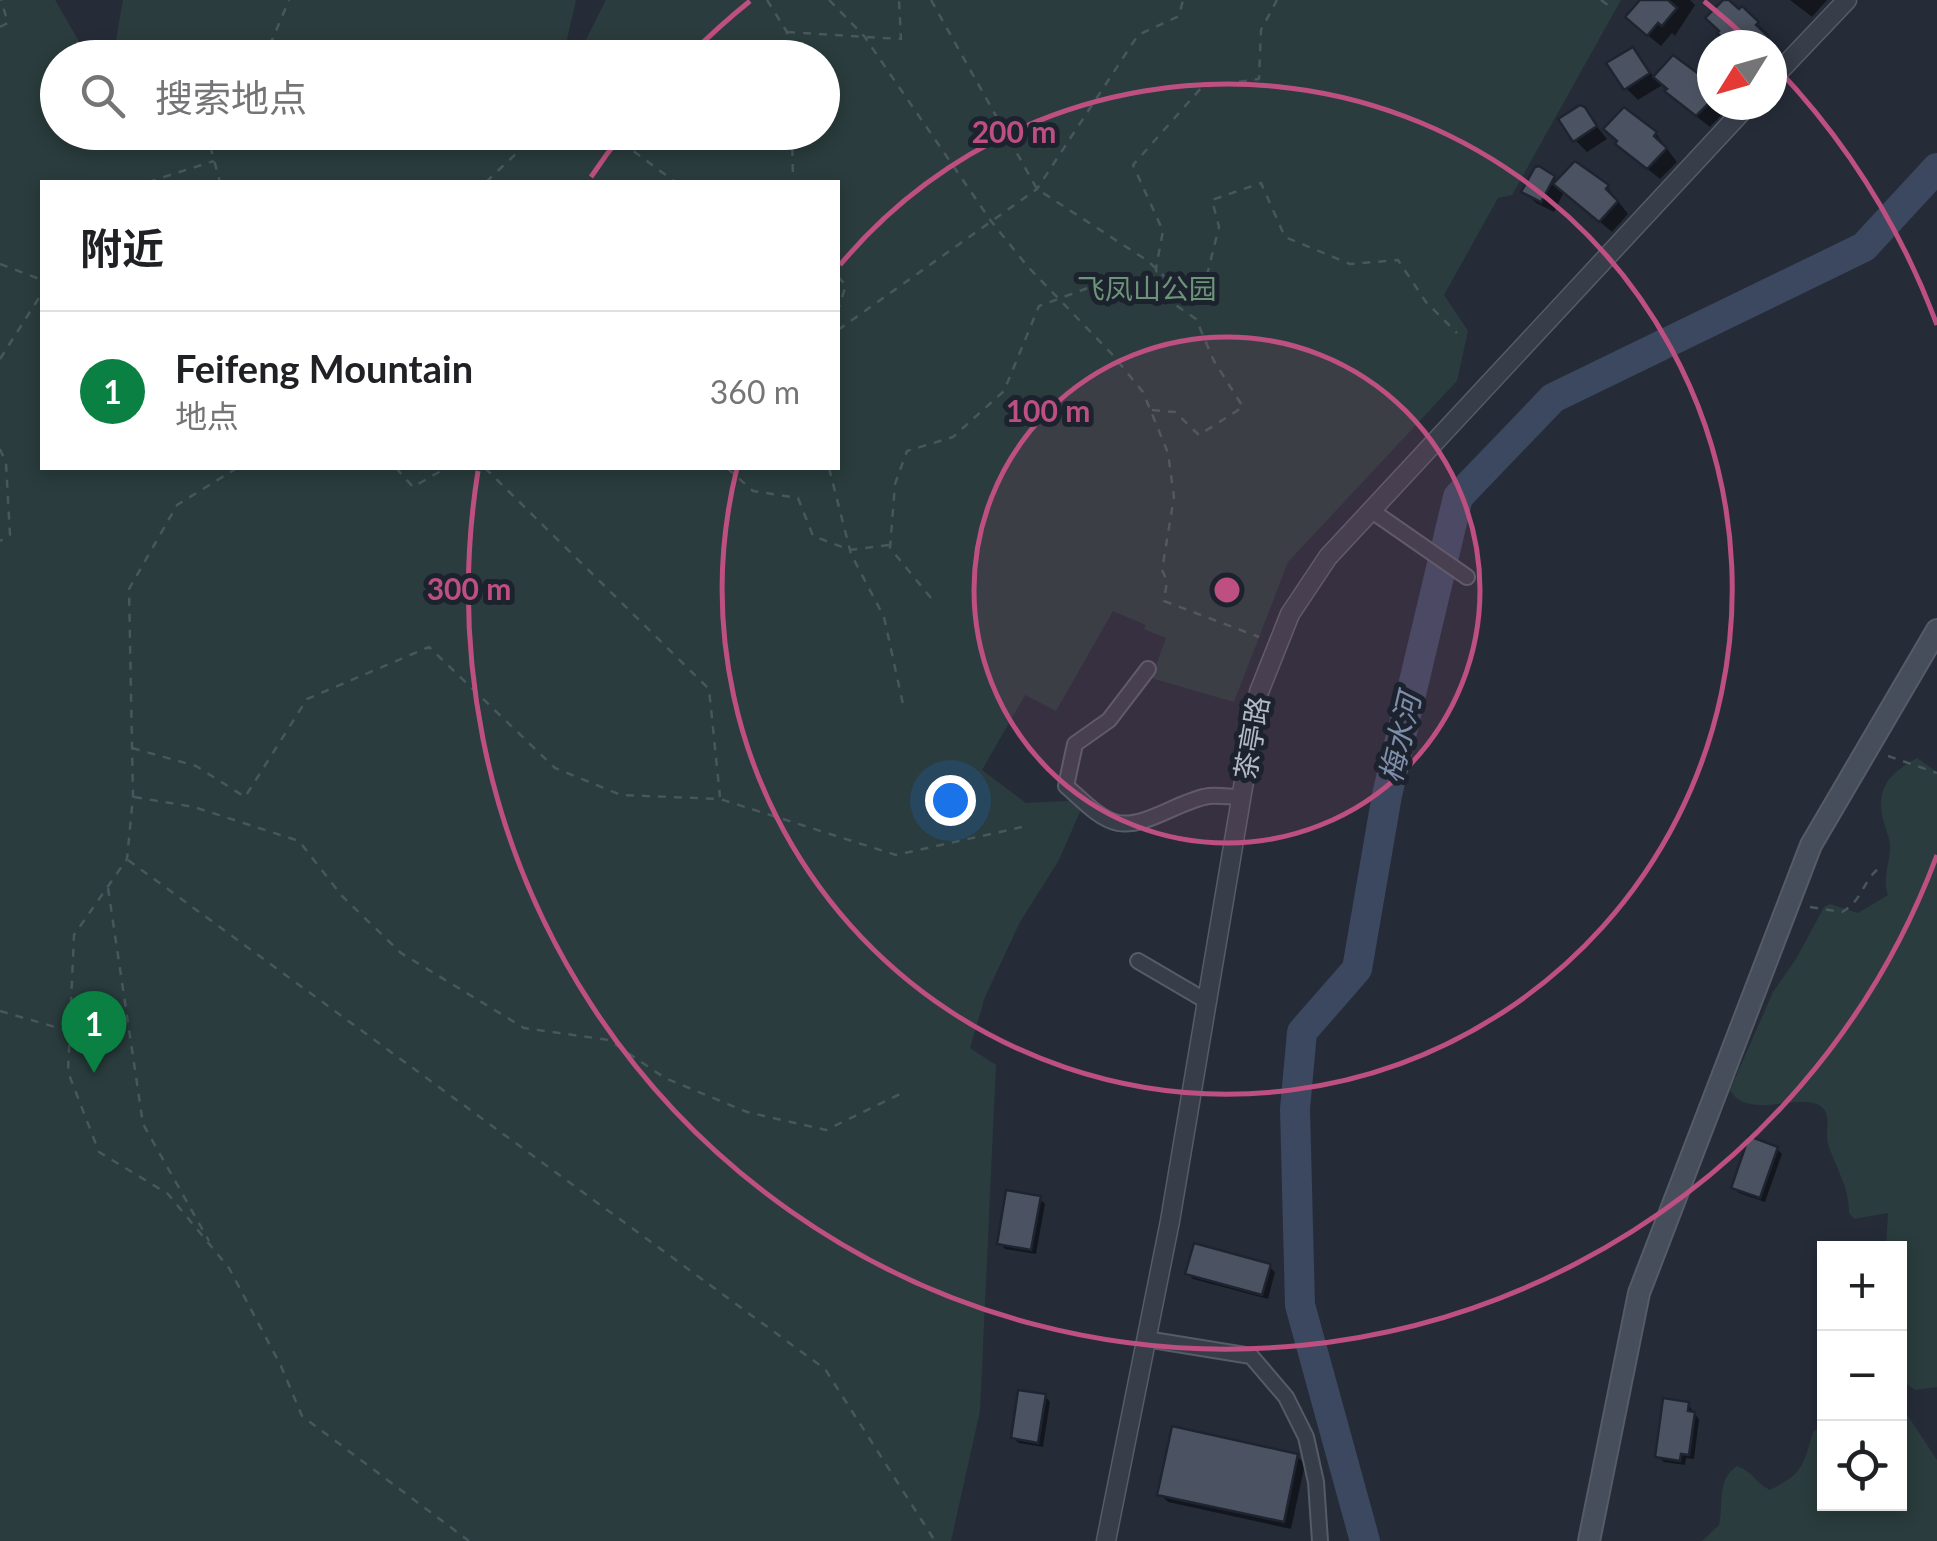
<!DOCTYPE html>
<html lang="zh">
<head>
<meta charset="utf-8">
<style>
  body { margin:0; font-family:Lato,"Noto Sans SC",sans-serif; background:#f6f6f6; color:#202124 }
  .controls { position:absolute; right:30px; bottom:30px; display:grid; overflow:hidden; border-radius:0px; box-shadow:0 5px 15px #0003 }
  .controls button { width:90px; height:90px; display:grid; place-items:center; padding:0; border:0; border-bottom:2px solid #e0e0e0; background:#fff; color:#202124; font:50px sans-serif }
  .compass { position:absolute; left:1697px; top:30px; width:90px; height:90px; border-radius:50%; background:#fff; box-shadow:0 5px 15px #0003; rotate:233deg }
  .you { position:absolute; left:950px; top:800px; width:35px; height:35px; margin:-25px; border:8px solid #fff; border-radius:50%; background:#1a73e8; box-shadow:0 0 0 15px #1a73e833 }
  .badge { display:grid; place-items:center; width:65px; height:65px; border-radius:50%; background:#0b8043; color:#fff; font-size:32px; font-weight:700 }
  .pin { position:absolute; translate:-50% -82px; filter:drop-shadow(0 2px 5px #0008) }
  .pin::after { content:''; position:absolute; top:52px; width:35px; height:30px; background:inherit; clip-path:polygon(0 0,100% 0,50% 100%) }
  .list { margin:0; padding:0; list-style:none }
  h2 { display:flex; justify-content:space-between; align-items:center; height:130px; margin:0; padding:0 40px; font-size:42px }
  h2 small { font-size:32px; font-weight:400; color:#757577 }
  .list li { display:grid; grid-template-columns:65px 1fr auto; gap:30px; align-items:center; box-sizing:border-box; height:160px; padding:0 40px; border-top:2px solid #e0e0e0 }
  .list b { display:block; font-size:38px; white-space:nowrap }
  .list p { margin:0; font-size:32px; white-space:nowrap; color:#757577 }
  .list em { font-size:32px; font-style:normal; color:#757577 }
  .icon { flex:none; width:55px; height:55px; fill:none; stroke:currentColor; stroke-width:2; stroke-linecap:round; stroke-linejoin:round }
  .map { position:relative; flex:none; width:1937px; height:1541px; overflow:hidden }
  .search { position:absolute; background:#fff; box-shadow:0 5px 15px #0003; left:40px; top:40px; width:800px; height:110px; display:flex; align-items:center; gap:25px; box-sizing:border-box; padding:0 35px; border-radius:55px; color:#757577; font-size:38px }
  .panel { position:absolute; background:#fff; box-shadow:0 5px 15px #0003; left:40px; top:180px; width:800px; height:290px; border-radius:0px }
  .map>svg:first-child { display:block }
  .green { fill:#2a3c3d; fill-rule:evenodd }
  .shadow { fill:#0007 }
  .lines { fill:none; stroke-linecap:round; stroke-linejoin:round }
  .river { stroke:#3c4860; stroke-width:30 }
  .building { fill:#4b5261; stroke:#1f2530; stroke-width:2.5 }
  .minor-casing { stroke:#565c67; stroke-width:18 }
  .tertiary-casing { stroke:#565c67; stroke-width:21 }
  .secondary-casing { stroke:#565c67; stroke-width:24 }
  .path { stroke:#48575b; stroke-width:2.5; stroke-dasharray:8 8; stroke-linecap:butt }
  .minor { stroke:#383e49; stroke-width:14 }
  .tertiary { stroke:#383e49; stroke-width:18 }
  .secondary { stroke:#464d5b; stroke-width:20 }
  .ring { fill:none; stroke:#bd5080; stroke-width:5 }
  .labels { text-anchor:middle; stroke-width:10; stroke-linejoin:round; paint-order:stroke }
  .park-label { font-size:28px; fill:#6d9378; stroke:#1d232e }
  .street-label { font-size:28px; fill:#b3b9c5; stroke:#1d232e }
  .water-label { font-size:30px; font-style:italic; fill:#7e8eaa; stroke:#1d232e }
  .centre { fill:#bd5080; stroke:#1d232e; stroke-width:5 }
  .ring-label { font-size:30px; text-anchor:middle; font-weight:bold; fill:#bd5080; stroke:#1d232e; stroke-width:10; stroke-linejoin:round; paint-order:stroke }
</style>
</head>
<body>
<div class="map">
<svg width="1937" height="1541" viewBox="0 0 1937 1541">
  <rect width="100%" height="100%" fill="#252c38"/>
  <g class="green">
    <path d="M 0,0 L 55,0 L 84,50 L 100,57 L 58,58 L 58,132 L 822,132 L 822,58 L 577,57 L 606,0 L 1621,0 L 1512,195 L 1498,198 L 1444,295 L 1468,331 L 1457,381 L 1288,562 L 1234,702 L 1151,678 L 1166,638 L 1144,629 L 1146,625 L 1113,611 L 1056,711 L 1025,695 L 982,770 L 1026,803 L 1085,800 L 1059,860 L 1020,922 L 985,997 L 970,1048 L 996,1065 L 980,1411 L 951,1541 L 0,1541 ZM 42,182 L 838,182 L 838,468 L 42,468 Z"/>
    <path d="M 123,0 L 576,0 L 563,57 L 113,57 Z"/>
    <path d="M 1917,758 L 1937,772 L 1937,1387 L 1915,1390 L 1900,1379 L 1900,1248 L 1886,1248 L 1888,1213 L 1854,1219 L 1849,1213 C 1849,1187 1837,1170 1829,1147 C 1825,1136 1829,1125 1827,1116 C 1818,1081 1749,1126 1730,1090 L 1773,992 L 1796,959 L 1824,907 L 1830,904 L 1858,913 L 1888,895 C 1882,877 1890,864 1890,847 C 1890,838 1886,831 1884,823 C 1875,789 1888,774 1917,758 Z"/>
    <path d="M 1900,1404 L 1937,1460 L 1937,1541 L 1702,1541 L 1719,1525 C 1724,1504 1716,1480 1737,1466 C 1752,1471 1757,1484 1770,1490 C 1807,1472 1802,1463 1814,1431 L 1824,1425 L 1824,1504 L 1900,1504 Z"/>
  </g>
  <g class="shadow">
    <path d="M 1640,0 L 1690,0 L 1695,5 L 1675,36 L 1672,33 L 1661,46 L 1640,29 Z"/>
    <path d="M 1790,0 L 1827,0 L 1812,17 Z"/>
    <path d="M 1742,9 L 1769,35 L 1767,38 L 1779,51 L 1772,58 L 1772,45 L 1732,45 Z"/>
    <path d="M 1633,50 L 1655,78 L 1705,82 L 1712,88 L 1712,105 L 1723,105 L 1727,109 L 1710,127 L 1679,103 L 1664,84 L 1638,100 L 1626,88 Z"/>
    <path d="M 1583,109 L 1607,139 L 1587,152 L 1575,140 Z"/>
    <path d="M 1624,111 L 1656,134 L 1677,162 L 1660,179 L 1630,155 Z"/>
    <path d="M 1575,164 L 1607,187 L 1628,214 L 1612,232 L 1564,192 L 1554,212 L 1536,203 L 1524,191 L 1554,178 L 1558,182 Z"/>
    <path d="M 1777,1149 L 1782,1154 L 1765,1202 L 1739,1193 L 1734,1187 Z"/>
    <path d="M 1040,1199 L 1045,1204 L 1036,1254 L 1005,1249 L 1000,1243 Z"/>
    <path d="M 1269,1267 L 1275,1272 L 1268,1299 L 1193,1279 L 1188,1274 Z"/>
    <path d="M 1045,1396 L 1050,1402 L 1043,1447 L 1019,1443 L 1013,1438 Z"/>
    <path d="M 1688,1404 L 1699,1420 L 1694,1459 L 1686,1458 L 1685,1465 L 1664,1462 L 1658,1456 Z"/>
    <path d="M 1297,1456 L 1305,1464 L 1291,1529 L 1168,1502 L 1160,1494 Z"/>
  </g>
  <g class="lines">
    <path class="river" d="M 1365,1541 L 1300,1305 L 1295,1109 L 1302,1032 L 1357,969 L 1387,795 L 1458,497 L 1553,398 L 1864,247 L 1937,168"/>
  </g>
  <g class="building">
    <path d="M 1640,0 L 1668,0 L 1677,8 L 1662,26 L 1658,23 L 1647,36 L 1625,17 Z"/>
    <path d="M 1723,0 L 1729,0 L 1739,9 L 1742,6 L 1759,22 L 1756,25 L 1769,37 L 1761,45 L 1730,45 L 1717,33 L 1719,31 L 1705,18 Z"/>
    <path d="M 1633,47 L 1650,73 L 1624,90 L 1606,63 Z"/>
    <path d="M 1673,55 L 1707,80 L 1704,84 L 1712,91 L 1712,100 L 1696,116 L 1664,91 L 1667,89 L 1653,77 Z"/>
    <path d="M 1580,105 L 1585,107 L 1597,126 L 1573,142 L 1558,119 Z"/>
    <path d="M 1624,107 L 1657,132 L 1654,136 L 1667,148 L 1647,169 L 1615,144 L 1617,141 L 1603,129 Z"/>
    <path d="M 1575,161 L 1609,185 L 1606,189 L 1618,201 L 1599,222 L 1553,184 Z"/>
    <path d="M 1539,166 L 1555,176 L 1541,202 L 1521,192 L 1535,167 Z"/>
    <path d="M 1749,1136 L 1778,1147 L 1760,1198 L 1731,1188 Z"/>
    <path d="M 1006,1190 L 1041,1196 L 1031,1250 L 997,1244 Z"/>
    <path d="M 1194,1243 L 1271,1264 L 1262,1295 L 1185,1274 Z"/>
    <path d="M 1018,1390 L 1046,1394 L 1038,1443 L 1011,1438 Z"/>
    <path d="M 1663,1398 L 1689,1402 L 1688,1411 L 1695,1412 L 1689,1455 L 1681,1454 L 1680,1461 L 1655,1457 Z"/>
    <path d="M 1172,1426 L 1298,1454 L 1284,1522 L 1157,1495 Z"/>
  </g>
  <g class="lines">
    <g class="minor-casing">
      <g id="minor">
        <path d="M 1372,511 L 1467,577"/>
        <path d="M 1148,669 L 1109,720 L 1075,744 L 1066,786 C 1081,799 1099,819 1118,823 C 1146,828 1180,800 1209,796 C 1219,795 1231,797 1241,797"/>
        <path d="M 1138,961 L 1208,1002"/>
        <path d="M 1146,1339 L 1251,1356 L 1286,1397 L 1306,1437 L 1316,1482 L 1320,1541"/>
      </g>
    </g>
    <g class="tertiary-casing">
      <g id="tertiary">
        <path d="M 1772,79 L 1847,0"/>
        <path d="M 1106,1541 L 1170,1221 L 1259,692 L 1290,614 L 1328,557 L 1748,105"/>
      </g>
    </g>
    <g class="secondary-casing">
      <path id="secondary" d="M 1589,1541 L 1639,1293 L 1811,845 L 1937,630"/>
    </g>
    <g class="path">
      <path d="M 767,0 L 787,32 L 788,58"/>
      <path d="M 829,0 L 864,36 L 991,221 L 1028,267 L 1111,353 L 1143,392 L 1168,453 L 1174,497 L 1162,570 L 1167,581 L 1164,601 L 1259,637"/>
      <path d="M 931,0 L 1037,189 L 1148,261 L 1166,278"/>
      <path d="M 1601,0 L 1612,8"/>
      <path d="M 0,27 L 8,23 L 1,0"/>
      <path d="M 787,32 L 901,39 L 899,0"/>
      <path d="M 260,58 L 273,38 L 289,0"/>
      <path d="M 212,132 L 208,138 L 220,182"/>
      <path d="M 608,132 L 675,182"/>
      <path d="M 792,132 L 793,182"/>
      <path d="M 148,182 L 214,161"/>
      <path d="M 486,182 L 539,132"/>
      <path d="M 0,264 L 42,280"/>
      <path d="M 838,277 L 846,285 L 838,310"/>
      <path d="M 838,330 L 1037,189 L 1138,35 L 1179,16 L 1183,0"/>
      <path d="M 0,359 L 42,293"/>
      <path d="M 1152,410 L 1175,412 L 1199,435 L 1243,407 L 1214,361 L 1196,319 L 1174,304 L 1157,279 L 1156,268 L 1163,231 L 1133,165 L 1202,87 L 1259,79 L 1261,30 L 1277,0"/>
      <path d="M 0,449 L 6,463 L 10,535 L 0,541"/>
      <path d="M 237,468 L 177,505 L 129,589 L 133,797 L 127,859 L 74,935 L 68,1072 L 99,1152 L 168,1194 L 229,1268 L 281,1366 L 302,1416 L 469,1541"/>
      <path d="M 396,468 L 413,487 L 446,468"/>
      <path d="M 485,468 L 709,689 L 720,797"/>
      <path d="M 727,468 L 753,491 L 798,498 L 813,536 L 850,550 L 889,545"/>
      <path d="M 829,468 L 851,554 L 884,617 L 904,709"/>
      <path d="M 931,598 L 890,548 L 895,484 L 907,451 L 953,437 L 1004,391 L 1039,306 L 1096,285 L 1207,275 L 1219,227 L 1212,200 L 1261,183 L 1285,237 L 1350,264 L 1398,260 L 1426,302 L 1457,333"/>
      <path d="M 132,748 L 196,766 L 245,797 L 307,699 L 429,647 L 555,768 L 621,795 L 720,799 L 896,855 L 1022,827"/>
      <path d="M 1888,756 L 1937,773"/>
      <path d="M 134,797 L 194,807 L 299,841 L 342,896 L 401,953 L 524,1028 L 609,1040 L 665,1078 L 747,1112 L 826,1130 L 906,1091"/>
      <path d="M 128,860 L 825,1369 L 935,1541"/>
      <path d="M 108,888 L 143,1124 L 209,1241"/>
      <path d="M 1810,907 L 1842,912 C 1863,900 1862,882 1879,868"/>
      <path d="M 0,1011 L 69,1031"/>
    </g>
    <use href="#minor" class="minor"/>
    <use href="#tertiary" class="tertiary"/>
    <use href="#secondary" class="secondary"/>
  </g>
  <circle cx="1227" cy="590" r="253" fill="#bd5080" fill-opacity=".12"/>
  <g class="ring">
    <circle cx="1227" cy="590" r="253"/>
    <path d="M840 265A505 505 0 1 1 737 468"/>
    <path d="M1937 855A758 758 0 0 1 478 471M591 177A758 758 0 0 1 622 134M691 54A758 758 0 0 1 750 1M1704 1A758 758 0 0 1 1754 45M1772 63A758 758 0 0 1 1937 325"/>
  </g>
  <g class="labels">
    <g class="park-label">
      <text x="1147" y="299">飞凤山公园</text>
    </g>
    <g class="street-label">
      <text transform="translate(1252 738) rotate(-80)" y="10">茶亭路</text>
    </g>
    <g class="water-label">
      <text transform="translate(1401 738) rotate(-77)" y="10">梅水河</text>
    </g>
  </g>
  <circle cx="1227" cy="590" r="15" class="centre"/>
  <g class="ring-label">
    <text x="1014" y="143">200 m</text>
    <text x="1048" y="422">100 m</text>
    <text x="469" y="600">300 m</text>
  </g>
</svg>
<div class="controls">
<button>+</button>
<button>−</button>
<button><svg class="icon" aria-label="locate" viewBox="0 0 24 24"><circle cx="12" cy="12" r="6"/><path d="M12 2v4M12 18v4M2 12h4M18 12h4"/></svg></button>
</div>
<svg class="compass" viewBox="-18 -18 36 36"><path d="M0-13l5 13h-10z" fill="#e53935"/><path d="M0 13l5-13h-10z" fill="#757577"/></svg>
<div class="you"></div>
<div class="pin badge" style="left:94px;top:1073px">1</div>
<div class="search"><svg class="icon" aria-label="search" viewBox="0 0 24 24"><circle cx="10" cy="10" r="6"/><path d="M15 15l6 6"/></svg>搜索地点</div>
<section class="panel">
<h2>附近<small></small></h2>
<ul class="list">
<li><span class="badge">1</span><div><b>Feifeng Mountain</b><p>地点</p></div><em>360 m</em></li>
</ul>
</section>
</div>
</body>
</html>
